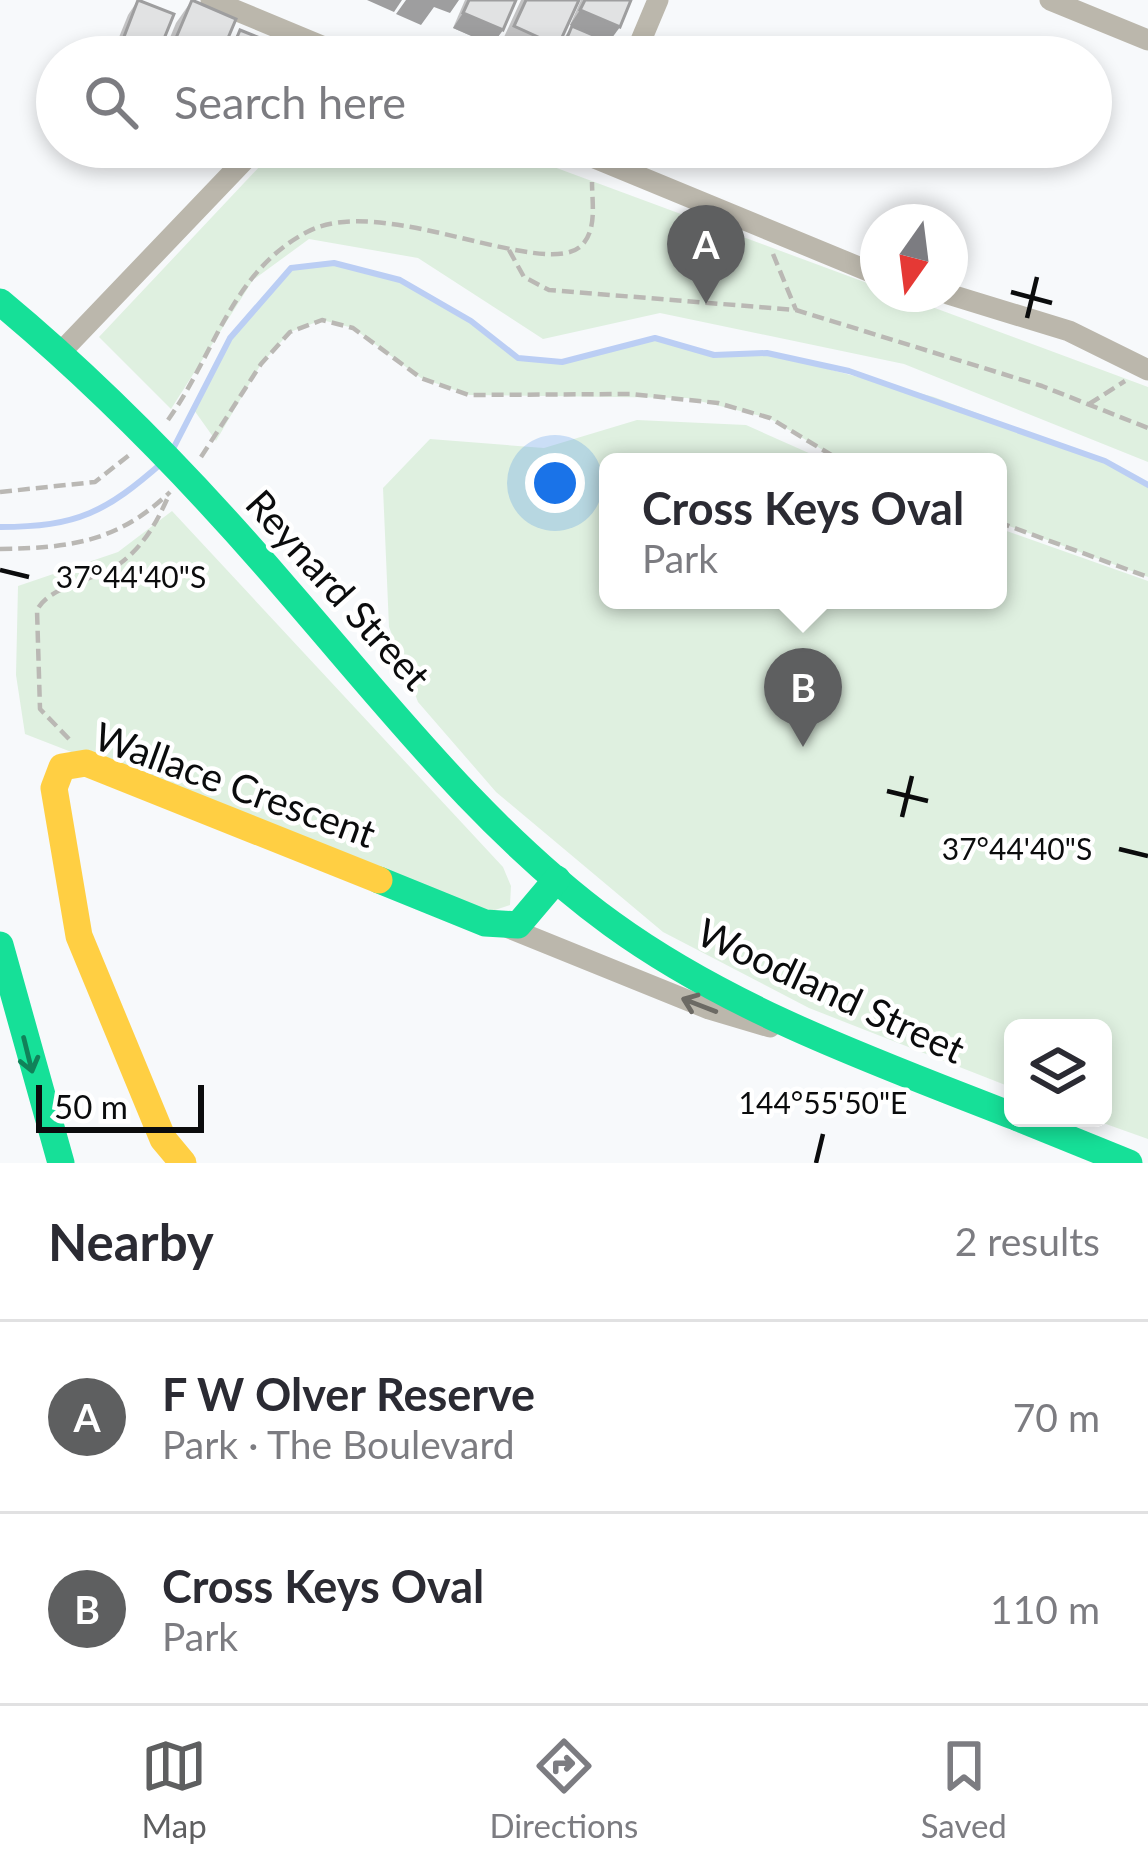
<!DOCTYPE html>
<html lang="en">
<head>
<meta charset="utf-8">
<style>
  body { margin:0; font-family:Lato,sans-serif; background:#f7f7f7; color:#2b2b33 }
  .controls { position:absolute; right:36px; bottom:36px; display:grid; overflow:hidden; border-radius:18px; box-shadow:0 6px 18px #0003 }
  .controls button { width:108px; height:108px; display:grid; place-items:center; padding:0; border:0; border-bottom:3px solid #e1e1e2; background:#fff; color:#2b2b33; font:60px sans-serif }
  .compass { position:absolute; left:860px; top:204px; width:108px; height:108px; border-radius:50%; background:#fff; box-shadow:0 6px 18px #0003; rotate:194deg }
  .scale { position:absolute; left:36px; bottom:30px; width:168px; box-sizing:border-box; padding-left:12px; border:6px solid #0b0c0d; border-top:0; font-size:33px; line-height:42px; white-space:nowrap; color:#0b0c0d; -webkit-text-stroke:9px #fff; paint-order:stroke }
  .you { position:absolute; left:555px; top:483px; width:42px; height:42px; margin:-30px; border:9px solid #fff; border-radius:50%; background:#1a73e8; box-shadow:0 0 0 18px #1a73e833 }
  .badge { display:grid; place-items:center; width:78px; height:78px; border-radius:50%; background:#5e5f60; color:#fff; font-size:39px; font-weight:700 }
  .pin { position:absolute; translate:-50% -99px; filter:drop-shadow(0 3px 6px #0008) }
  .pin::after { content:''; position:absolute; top:63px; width:42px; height:36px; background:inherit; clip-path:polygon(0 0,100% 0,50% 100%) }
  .popup { position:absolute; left:599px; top:453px; width:408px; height:156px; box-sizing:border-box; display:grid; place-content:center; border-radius:18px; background:#fff; filter:drop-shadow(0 3px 9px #0005); font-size:39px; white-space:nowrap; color:#7c7c81 }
  .popup b { font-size:45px; color:#2b2b33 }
  .popup::after { content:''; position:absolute; left:50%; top:100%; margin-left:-24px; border:24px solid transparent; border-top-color:#fff }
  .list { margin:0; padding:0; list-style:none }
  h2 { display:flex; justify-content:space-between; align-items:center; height:156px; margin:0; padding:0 48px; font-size:51px }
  h2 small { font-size:39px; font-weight:400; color:#7c7c81 }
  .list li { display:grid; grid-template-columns:78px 1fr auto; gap:36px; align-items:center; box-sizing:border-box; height:192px; padding:0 48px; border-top:3px solid #e1e1e2 }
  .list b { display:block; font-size:45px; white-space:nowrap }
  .list p { margin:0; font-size:39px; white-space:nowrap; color:#7c7c81 }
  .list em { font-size:39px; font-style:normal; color:#7c7c81 }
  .icon { flex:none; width:66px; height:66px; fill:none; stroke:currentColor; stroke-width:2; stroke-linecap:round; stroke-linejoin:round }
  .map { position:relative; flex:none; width:1148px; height:1163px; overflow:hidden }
  .search { position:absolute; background:#fff; box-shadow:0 6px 18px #0003; left:36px; right:36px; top:36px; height:132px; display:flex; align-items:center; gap:30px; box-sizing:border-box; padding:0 42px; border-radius:66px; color:#7c7c81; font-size:45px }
  .sheet { height:540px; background:#fff }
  nav { display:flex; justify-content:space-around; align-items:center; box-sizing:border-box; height:168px; border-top:3px solid #e1e1e2; background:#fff; font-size:33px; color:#7c7c81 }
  nav a { display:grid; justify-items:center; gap:6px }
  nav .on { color:#5e5f60 }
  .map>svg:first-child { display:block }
  .green { fill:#dff0e0 }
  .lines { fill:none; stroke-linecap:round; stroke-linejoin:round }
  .stream { stroke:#bbcef4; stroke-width:6 }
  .path { stroke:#bab8b4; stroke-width:4.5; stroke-dasharray:12 6; stroke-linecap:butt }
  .street { stroke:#bbb7ac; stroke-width:21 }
  .fast { stroke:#16e098; stroke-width:27 }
  .slow { stroke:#ffcf43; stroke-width:27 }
  .wall { fill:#c2c2c3 }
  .shaded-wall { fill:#9e9e9f }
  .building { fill:#e1e2e3; stroke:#9e9e9f; stroke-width:3 }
  .oneway { stroke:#6c6a64 }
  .oneway2 { stroke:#118159 }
  .ticks { fill:none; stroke:#0b0c0d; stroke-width:4.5 }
  .labels { text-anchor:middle; stroke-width:9; stroke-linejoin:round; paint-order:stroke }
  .street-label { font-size:39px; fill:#0b0c0d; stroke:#fff }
  .ticks-label { font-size:30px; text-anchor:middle; fill:#0b0c0d; stroke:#fff; stroke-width:9; stroke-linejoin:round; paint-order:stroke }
</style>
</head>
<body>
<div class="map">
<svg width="1148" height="1163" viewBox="0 0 1148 1163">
  <rect width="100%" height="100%" fill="#f7f9fb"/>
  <g class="green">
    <path d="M 278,147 L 500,147 L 878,287 L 878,294 L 897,294 L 1148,387 L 1148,462 L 904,364 L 660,313 L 543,339 L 418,258 L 309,239 L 253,280 L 171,409 L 99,337 Z"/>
    <path d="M 334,263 L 400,280 L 471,321 L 518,358 L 562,362 L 655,338 L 714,355 L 767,353 L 934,397 L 1105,461 L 1148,485 L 1148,577 L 998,522 L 998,462 L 843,462 L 769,418 L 687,398 L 469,395 L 421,378 L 353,328 L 322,320 L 290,332 L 261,364 L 216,441 L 194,410 L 230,338 L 291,268 Z"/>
    <path d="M 637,420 L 746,425 L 829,462 L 608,462 L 608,600 L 998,600 L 998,528 L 1148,581 L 1148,1139 L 1089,1118 L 1103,1118 L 1103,1028 L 1013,1028 L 1013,1088 L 809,1008 L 663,932 L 496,792 L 418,702 L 389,627 L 383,488 L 430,439 L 544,448 Z"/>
    <path d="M 172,511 L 503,867 L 511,886 L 510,905 L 486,913 L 25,734 L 16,675 L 18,586 L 118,552 Z"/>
  </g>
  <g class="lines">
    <g class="stream">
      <path d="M 174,447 L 230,338 L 291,268 L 334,263 L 400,280 L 471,321 L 518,358 L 562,362 L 655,338 L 714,355 L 767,353 L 849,371 L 1105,461 L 1148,485"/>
      <path d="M 0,527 C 78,527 106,512 163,462"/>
    </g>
    <g class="path">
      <path d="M 509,250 L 524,277 L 549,290 L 796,310 L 1042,386 L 1148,428"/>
      <path d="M 773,254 L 796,310"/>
      <path d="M 1089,404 L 1125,381"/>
      <path d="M 168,420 C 215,354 231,272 307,232 C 381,191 549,284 583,244 C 597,228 592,202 592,182"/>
      <path d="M 201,457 L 261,364 L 290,332 L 322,320 L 353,328 L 421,378 L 469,395 L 631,394 L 718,403 L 770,418 L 843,462"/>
      <path d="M 0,492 L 95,482 L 133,452"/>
      <path d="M 998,522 L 1148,577"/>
      <path d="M 0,549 C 70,548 118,542 170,492"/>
      <path d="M 69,739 L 40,709 L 37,610 C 49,586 95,580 118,565 C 143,547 156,524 168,497"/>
    </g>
    <g class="street">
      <path d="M 211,0 L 348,57"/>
      <path d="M 1050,0 L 1148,40"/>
      <path d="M 634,57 L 658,0"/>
      <path d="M 568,147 L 878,275"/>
      <path d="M 948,294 L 1069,331 L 1148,370"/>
      <path d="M 60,353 L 257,147"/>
      <path d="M 509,928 L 709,1009 L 770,1027"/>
    </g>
    <g class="fast">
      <path d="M 0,302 C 106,390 199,487 289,592 C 389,707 487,833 612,924 C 732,1011 876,1062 1013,1116"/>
      <path d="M 379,880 L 485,923 L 518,925 L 557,879"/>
      <path d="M 0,945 L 61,1163"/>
      <path d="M 1018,1118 L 1129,1163"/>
    </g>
    <path class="slow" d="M 183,1163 L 163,1139 L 79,936 L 54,788 L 62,767 L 86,763 L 379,880"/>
  </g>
  <g class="wall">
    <path d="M 138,0 L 157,57 L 111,57 L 128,15 Z"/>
    <path d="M 192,0 L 220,57 L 162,57 L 176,23 Z"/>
    <path d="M 465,0 L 516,0 L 503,30 L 492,45 L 453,28 Z"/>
    <path d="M 521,0 L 579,0 L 558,46 L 550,57 L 518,57 L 499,48 Z"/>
    <path d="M 581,0 L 631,0 L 610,42 L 606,57 L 555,57 L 562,41 L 572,26 L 570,25 Z"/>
    <path d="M 240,30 L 279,57 L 225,57 L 230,45 Z"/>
  </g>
  <g class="shaded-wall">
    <path d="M 367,0 L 402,0 L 394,12 Z"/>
    <path d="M 406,0 L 459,0 L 450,13 L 434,7 L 421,25 L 396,14 Z"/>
    <path d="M 580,10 L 620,27 L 609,42 L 570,25 Z"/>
    <path d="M 463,13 L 503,30 L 492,45 L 453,28 Z"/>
    <path d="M 122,42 L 157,57 L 112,57 Z"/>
  </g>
  <g class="building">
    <path d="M 138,0 L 174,14 L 157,56 L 122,42 Z"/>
    <path d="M 192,0 L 236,19 L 220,57 L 168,57 Z"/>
    <path d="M 469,0 L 516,0 L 503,30 L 463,13 Z"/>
    <path d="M 526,0 L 579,0 L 558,46 L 514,26 Z"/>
    <path d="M 585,0 L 631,0 L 620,27 L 580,10 Z"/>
    <path d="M 572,26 L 612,43 L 606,57 L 559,57 Z"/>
    <path d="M 240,30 L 285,48 L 278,57 L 229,57 Z"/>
  </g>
  <defs><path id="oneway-shaft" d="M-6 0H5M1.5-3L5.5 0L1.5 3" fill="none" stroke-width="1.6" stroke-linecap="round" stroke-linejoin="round" transform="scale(3)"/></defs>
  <use class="oneway" href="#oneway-shaft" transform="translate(699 1005) rotate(-159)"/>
  <use class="oneway2" href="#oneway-shaft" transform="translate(28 1055) rotate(76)"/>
  <path class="ticks" d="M 1011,292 L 1052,303M 1027,318 L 1037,277M 0,570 L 29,577M 887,791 L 928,801M 902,817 L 912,776M 1119,849 L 1148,856M 816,1163 L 823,1134"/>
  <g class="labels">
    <g class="street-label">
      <text transform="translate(338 590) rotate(48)" y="14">Reynard Street</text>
      <text transform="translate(235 785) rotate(20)" y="14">Wallace Crescent</text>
      <text transform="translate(831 991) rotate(25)" y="14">Woodland Street</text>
    </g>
  </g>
  <g class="ticks-label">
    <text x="131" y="588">37°44'40"S</text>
    <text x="1017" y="860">37°44'40"S</text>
    <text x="823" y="1114">144°55'50"E</text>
  </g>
</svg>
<div class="controls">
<button><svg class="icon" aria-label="layers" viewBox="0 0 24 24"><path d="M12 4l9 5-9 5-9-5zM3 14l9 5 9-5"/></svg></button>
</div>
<svg class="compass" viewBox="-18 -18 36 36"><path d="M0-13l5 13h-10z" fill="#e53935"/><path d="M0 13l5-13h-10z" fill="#7c7c81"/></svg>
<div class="scale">50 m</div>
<div class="you"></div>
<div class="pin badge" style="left:706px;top:304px">A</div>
<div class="pin badge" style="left:803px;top:747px">B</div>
<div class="popup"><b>Cross Keys Oval</b>Park</div>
<div class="search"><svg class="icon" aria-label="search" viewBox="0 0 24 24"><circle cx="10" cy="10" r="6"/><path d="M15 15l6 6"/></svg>Search here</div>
</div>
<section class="sheet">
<h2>Nearby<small>2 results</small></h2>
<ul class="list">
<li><span class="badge">A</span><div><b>F W Olver Reserve</b><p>Park · The Boulevard</p></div><em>70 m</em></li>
<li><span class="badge">B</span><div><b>Cross Keys Oval</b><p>Park</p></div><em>110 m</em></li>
</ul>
</section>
<nav>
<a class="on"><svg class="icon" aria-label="map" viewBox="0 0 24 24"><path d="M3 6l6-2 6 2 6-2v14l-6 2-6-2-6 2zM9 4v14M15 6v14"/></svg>Map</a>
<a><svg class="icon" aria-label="directions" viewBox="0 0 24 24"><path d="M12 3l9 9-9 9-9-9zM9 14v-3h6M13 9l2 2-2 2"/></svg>Directions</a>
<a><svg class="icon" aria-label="saved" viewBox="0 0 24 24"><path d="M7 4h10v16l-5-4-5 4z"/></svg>Saved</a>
</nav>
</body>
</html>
